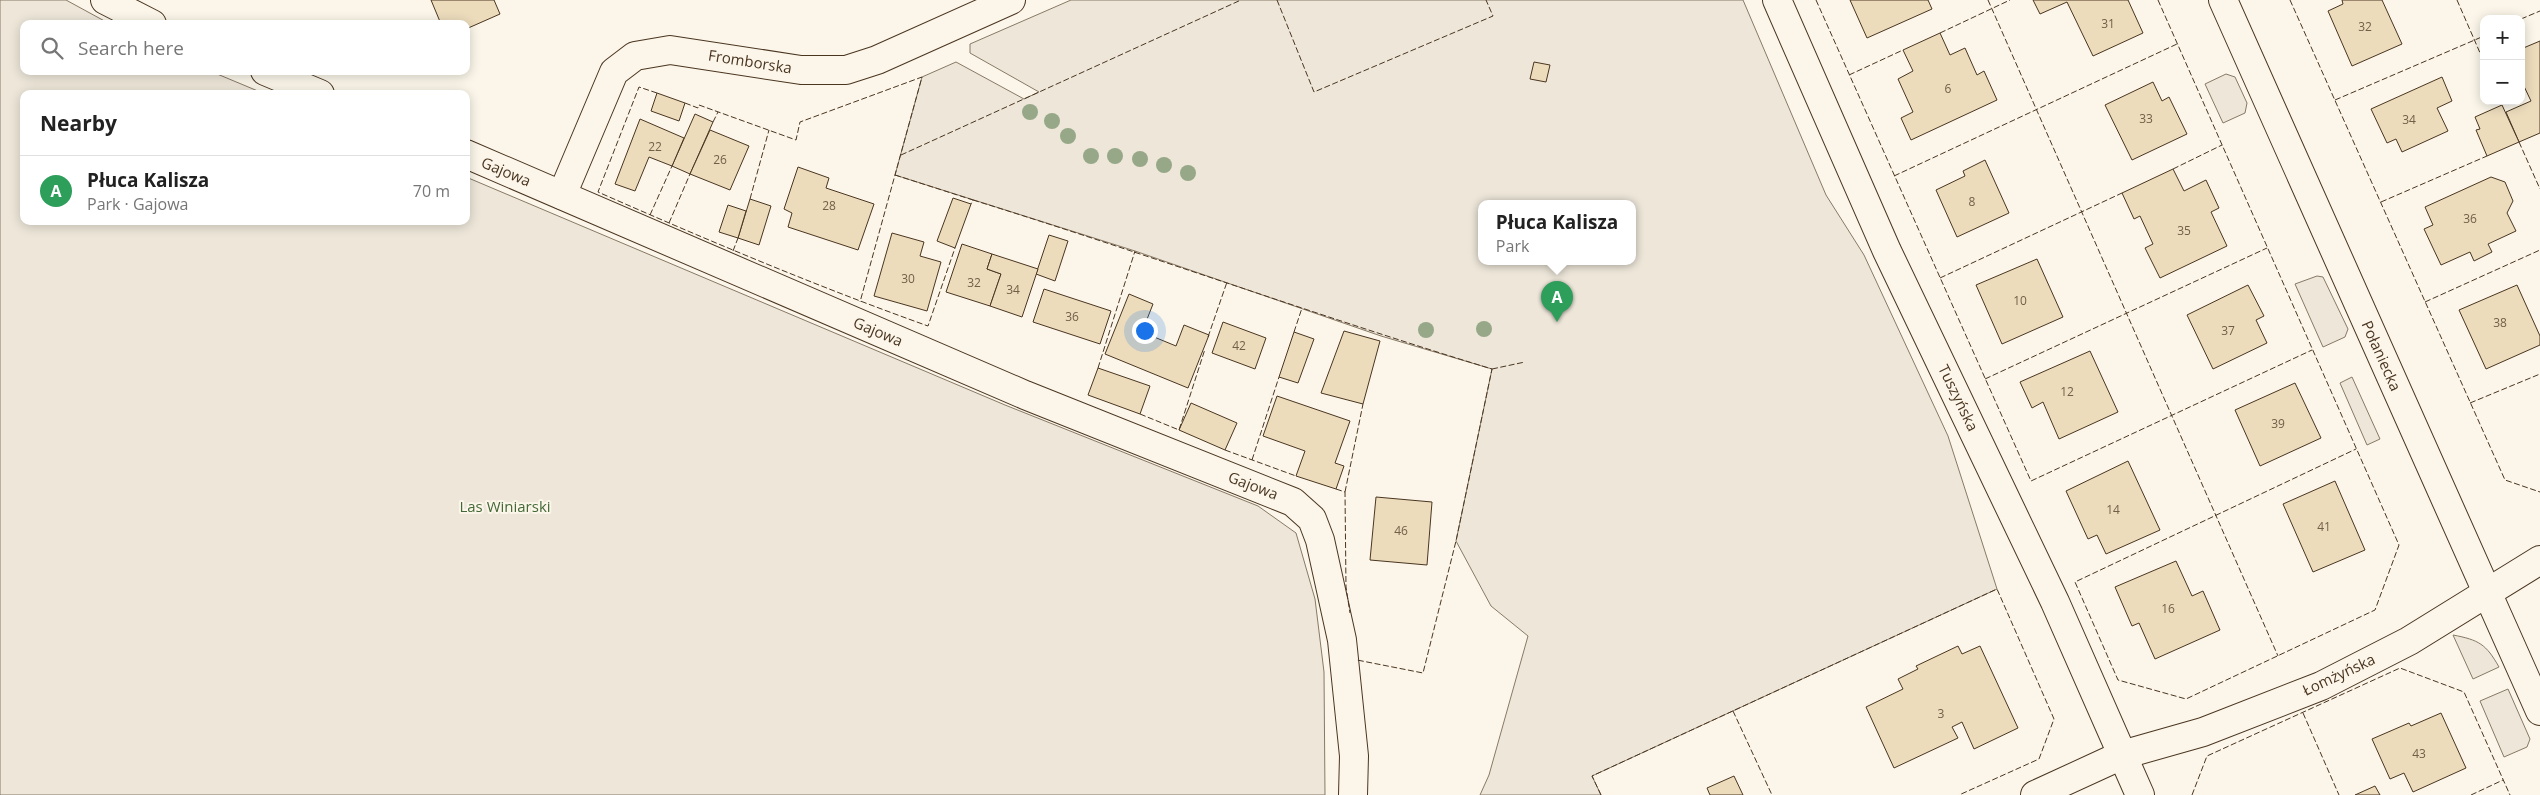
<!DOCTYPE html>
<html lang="en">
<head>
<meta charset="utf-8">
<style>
  body { margin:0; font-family:"Open Sans",sans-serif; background:#f2f2f2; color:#222 }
  .controls { position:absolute; right:15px; top:15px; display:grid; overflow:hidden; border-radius:10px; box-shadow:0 2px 12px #0003 }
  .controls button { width:45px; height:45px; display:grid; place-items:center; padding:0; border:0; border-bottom:1px solid #e0e0e0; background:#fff; color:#222; font:25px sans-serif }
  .you { position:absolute; left:1144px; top:330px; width:18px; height:18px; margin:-12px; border:4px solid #fff; border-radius:50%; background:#1a73e8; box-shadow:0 0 0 8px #1a73e833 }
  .badge { display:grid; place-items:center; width:32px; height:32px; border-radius:50%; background:#c62828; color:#fff; font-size:16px; font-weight:700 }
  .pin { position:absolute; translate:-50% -41px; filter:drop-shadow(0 1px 2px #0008) }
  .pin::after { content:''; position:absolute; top:26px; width:18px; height:15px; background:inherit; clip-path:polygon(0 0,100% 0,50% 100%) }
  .popup { position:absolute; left:1478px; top:200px; width:158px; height:65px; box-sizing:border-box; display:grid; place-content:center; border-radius:10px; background:#fff; filter:drop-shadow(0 1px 4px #0005); font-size:16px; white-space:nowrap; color:#767676 }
  .popup b { font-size:19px; color:#222 }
  .popup::after { content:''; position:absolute; left:50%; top:100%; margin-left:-10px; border:10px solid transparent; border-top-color:#fff }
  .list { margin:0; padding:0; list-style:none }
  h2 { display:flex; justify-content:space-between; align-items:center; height:65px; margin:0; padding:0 20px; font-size:21px }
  h2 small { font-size:16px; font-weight:400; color:#767676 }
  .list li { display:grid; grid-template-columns:32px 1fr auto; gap:15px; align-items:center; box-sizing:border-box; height:70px; padding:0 20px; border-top:1px solid #e0e0e0 }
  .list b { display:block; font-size:19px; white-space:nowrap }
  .list p { margin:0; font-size:16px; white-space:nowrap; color:#767676 }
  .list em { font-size:16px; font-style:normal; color:#767676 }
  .icon { flex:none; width:28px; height:28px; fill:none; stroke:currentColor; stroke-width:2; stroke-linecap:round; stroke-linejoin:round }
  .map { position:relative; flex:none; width:2540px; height:795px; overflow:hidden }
  .search { position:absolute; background:#fff; box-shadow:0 2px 12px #0003; left:20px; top:20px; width:450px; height:55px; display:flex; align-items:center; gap:12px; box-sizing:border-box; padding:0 18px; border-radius:10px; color:#767676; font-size:19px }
  .panel { position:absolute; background:#fff; box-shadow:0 2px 12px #0003; left:20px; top:90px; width:450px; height:135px; border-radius:10px }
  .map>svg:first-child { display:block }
  .green { fill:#ede6d9; stroke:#887966; fill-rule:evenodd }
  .building { fill:#ecdcbc; stroke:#4a3520 }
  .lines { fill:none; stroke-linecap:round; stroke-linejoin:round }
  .minor-casing { stroke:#4a3520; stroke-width:30 }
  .minor { stroke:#fbf6e9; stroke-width:28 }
  .fence { stroke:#4a3520; stroke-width:1; stroke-dasharray:6 2.5; stroke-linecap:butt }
  .tree { fill:#96a887 }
  .labels { text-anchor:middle; stroke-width:4; stroke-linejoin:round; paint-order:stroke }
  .number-label { font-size:12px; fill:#725f47 }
  .street-label { font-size:15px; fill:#4a3520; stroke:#fbf6e9 }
  .park-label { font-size:15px; fill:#436837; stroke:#fbf6e9 }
</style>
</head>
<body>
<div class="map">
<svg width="2540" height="795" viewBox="0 0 2540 795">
  <rect width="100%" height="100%" fill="#fbf6e9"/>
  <g class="green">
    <path d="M 0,0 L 66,0 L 110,24 L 24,24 L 24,71 L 210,71 L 265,94 L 24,94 L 24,221 L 466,221 L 466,177 L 1005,405 L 1258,506 L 1296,533 L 1315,599 L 1324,672 L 1325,795 L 0,795 Z"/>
    <path d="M 1071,0 L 1743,0 L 1826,195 L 1864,255 L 1948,436 L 1997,589 L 1592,776 L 1601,795 L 1480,795 L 1489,775 L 1528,636 L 1491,606 L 1456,541 L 1492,369 L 1381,336 L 1135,251 L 895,175 L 922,77 L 956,62 L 1024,99 L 1039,92 L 970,53 L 970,44 ZM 1482,203 L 1632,203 L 1632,261 L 1482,261 Z"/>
    <path d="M 2226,74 L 2235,77 L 2247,103 L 2245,113 L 2223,123 L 2205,84 Z"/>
    <path d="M 2317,276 L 2323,277 L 2348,329 L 2345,337 L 2323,347 L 2295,284 Z"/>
    <path d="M 2352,377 L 2380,439 L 2367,445 L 2340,383 Z"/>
    <path d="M 2453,635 C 2479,640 2486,644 2499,667 L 2473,679 Z"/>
    <path d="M 2508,689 L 2530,739 L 2527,747 L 2504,757 L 2480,701 Z"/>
  </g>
  <g class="building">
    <path d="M 431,0 L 494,0 L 500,14 L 466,29 L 466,24 L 441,24 Z"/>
    <path d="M 1850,0 L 1928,0 L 1932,9 L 1867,38 Z"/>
    <path d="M 2033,0 L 2128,0 L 2143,33 L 2093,56 L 2067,2 L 2040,14 Z"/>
    <path d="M 2342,0 L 2382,0 L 2402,44 L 2352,66 L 2328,11 L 2343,4 Z"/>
    <path d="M 1940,33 L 1950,55 L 1965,48 L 1977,75 L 1984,71 L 1997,100 L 1911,140 L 1901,118 L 1913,112 L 1898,79 L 1913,71 L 1903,50 Z"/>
    <path d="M 2540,41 L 2540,133 L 2519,142 L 2506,112 L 2531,101 L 2521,80 L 2521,49 Z"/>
    <path d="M 1534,62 L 1550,65 L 1546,82 L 1530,79 Z"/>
    <path d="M 2442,77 L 2452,101 L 2437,108 L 2448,131 L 2402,152 L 2396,139 L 2387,143 L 2371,109 Z"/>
    <path d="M 2153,82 L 2162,101 L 2169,97 L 2187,134 L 2132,160 L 2105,105 Z"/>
    <path d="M 657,93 L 685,103 L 679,121 L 651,111 Z"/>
    <path d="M 2502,105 L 2519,142 L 2487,156 L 2476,130 L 2480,129 L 2475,117 Z"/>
    <path d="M 695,114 L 713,122 L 690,174 L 672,166 Z"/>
    <path d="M 640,119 L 684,138 L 672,166 L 649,157 L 635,191 L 615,184 Z"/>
    <path d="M 710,130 L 749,146 L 730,190 L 690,174 Z"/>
    <path d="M 1985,160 L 2009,213 L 1957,237 L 1936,190 L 1965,176 L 1963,171 Z"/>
    <path d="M 798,167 L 829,178 L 826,188 L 874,204 L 858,250 L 788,227 L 792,213 L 784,209 Z"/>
    <path d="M 2173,169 L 2184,191 L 2206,180 L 2219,208 L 2211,212 L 2227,246 L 2160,278 L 2145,248 L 2153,244 L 2140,216 L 2134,219 L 2122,193 Z"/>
    <path d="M 2491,177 L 2505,182 L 2513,201 L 2507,213 L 2516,231 L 2488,244 L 2492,252 L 2474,261 L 2470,252 L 2441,265 L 2424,229 L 2433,225 L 2425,207 Z"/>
    <path d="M 953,198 L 971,204 L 955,248 L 937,241 Z"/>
    <path d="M 750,199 L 771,206 L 759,245 L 738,238 Z"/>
    <path d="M 728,205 L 746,211 L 738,238 L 719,232 Z"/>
    <path d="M 892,233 L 924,242 L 920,256 L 941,262 L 927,311 L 874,296 Z"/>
    <path d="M 1049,235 L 1068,241 L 1055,281 L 1036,274 Z"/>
    <path d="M 962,244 L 992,254 L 987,269 L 1001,274 L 990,306 L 946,292 Z"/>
    <path d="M 992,254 L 1038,269 L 1022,317 L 990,306 L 1001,274 L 987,269 Z"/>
    <path d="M 2037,259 L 2063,317 L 2002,344 L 1976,285 Z"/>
    <path d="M 2248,285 L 2264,316 L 2256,320 L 2267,343 L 2213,369 L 2187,315 Z"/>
    <path d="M 2517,285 L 2540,336 L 2540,345 L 2486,369 L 2459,310 Z"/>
    <path d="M 1044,289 L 1111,311 L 1100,344 L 1033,322 Z"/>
    <path d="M 1129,294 L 1153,304 L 1142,332 L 1176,346 L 1184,325 L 1209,335 L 1188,388 L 1105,354 Z"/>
    <path d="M 1223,322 L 1266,338 L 1255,369 L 1212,353 Z"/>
    <path d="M 1344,331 L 1380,341 L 1363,404 L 1321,393 Z"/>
    <path d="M 1294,332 L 1314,339 L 1298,383 L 1279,377 Z"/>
    <path d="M 2090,351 L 2118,412 L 2059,439 L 2043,402 L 2032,408 L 2020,382 Z"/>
    <path d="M 1098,368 L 1150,386 L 1140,414 L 1088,395 Z"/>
    <path d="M 2295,383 L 2321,438 L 2260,466 L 2235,410 Z"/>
    <path d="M 1277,396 L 1350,421 L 1335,463 L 1344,466 L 1336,489 L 1296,476 L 1305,451 L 1263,436 Z"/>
    <path d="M 1191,403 L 1237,423 L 1225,450 L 1179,430 Z"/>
    <path d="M 2128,461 L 2160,530 L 2106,554 L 2097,535 L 2088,539 L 2066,491 Z"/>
    <path d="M 2335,481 L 2365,550 L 2313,572 L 2283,504 Z"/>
    <path d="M 1376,497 L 1432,502 L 1427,565 L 1370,560 Z"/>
    <path d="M 2176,561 L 2192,596 L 2203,591 L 2220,630 L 2155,659 L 2139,623 L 2132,626 L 2115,587 Z"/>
    <path d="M 1958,646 L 1962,654 L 1980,646 L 2018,728 L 1974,749 L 1962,722 L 1952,727 L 1958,738 L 1894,768 L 1866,707 L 1903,689 L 1898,679 L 1918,669 L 1916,666 Z"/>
    <path d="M 2441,713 L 2466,768 L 2413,792 L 2404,773 L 2390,779 L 2372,739 L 2409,723 L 2411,726 Z"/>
    <path d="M 1734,776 L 1743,795 L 1710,795 L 1707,788 Z"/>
    <path d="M 2375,786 L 2380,795 L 2355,795 Z"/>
  </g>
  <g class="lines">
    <g class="minor-casing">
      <g id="minor">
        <path d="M 105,0 L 152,24"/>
        <path d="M 1777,0 L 1887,251 L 2055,602 L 2140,795"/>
        <path d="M 2223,0 L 2540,711"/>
        <path d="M 265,71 L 320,94"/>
        <path d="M 466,154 L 1025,395 L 1293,502 L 1312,519 L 1320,540 L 1342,640 L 1354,756 L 1353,795"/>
        <path d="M 562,195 L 614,72 L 635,56 L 670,50 L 801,70 L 846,70 L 877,60 L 1011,0"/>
        <path d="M 2035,795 L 2122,755 L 2203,732 L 2321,686 L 2409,641 L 2540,560"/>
      </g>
    </g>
    <use href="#minor" class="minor"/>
    <g class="fence">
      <path d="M 1277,0 L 1314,92 L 1493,16 L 1486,0"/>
      <path d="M 1816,0 L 2031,481 L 2312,350"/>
      <path d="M 1988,0 L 2278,656"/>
      <path d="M 2158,0 L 2399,545 L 2375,610 L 2186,699 L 2118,680 L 2075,582 L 2356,449"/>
      <path d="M 2290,0 L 2505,480 L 2540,492"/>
      <path d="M 2457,0 L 2484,62"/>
      <path d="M 2521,19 L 2540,11"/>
      <path d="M 1940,33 L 2010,0"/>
      <path d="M 1849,75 L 1903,50"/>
      <path d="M 657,93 L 639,87 L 598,192 C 707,240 816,286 928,326 L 955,248"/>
      <path d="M 2335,100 L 2484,36"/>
      <path d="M 685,103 L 698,108 L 699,105 L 796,140 L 800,122 L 922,77 L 860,302"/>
      <path d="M 713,122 L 718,112"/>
      <path d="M 2519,142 L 2540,189"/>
      <path d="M 901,155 L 1241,0"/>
      <path d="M 2173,169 L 2222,145"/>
      <path d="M 895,175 L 973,200 L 971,204"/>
      <path d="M 1894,176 L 2177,44"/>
      <path d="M 750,199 L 769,130"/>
      <path d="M 973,200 C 1147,254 1318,316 1492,369 L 1456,541 L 1423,673 L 1357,660"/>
      <path d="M 2381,202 L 2487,156"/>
      <path d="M 650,215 L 672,166"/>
      <path d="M 669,223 L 690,174"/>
      <path d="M 733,251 L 738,238"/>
      <path d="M 1940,278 L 2122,193"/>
      <path d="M 2425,302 L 2540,250"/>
      <path d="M 1294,332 L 1302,308"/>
      <path d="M 1208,337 L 1227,282"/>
      <path d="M 1098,368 L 1135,251"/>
      <path d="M 1492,369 L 1525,362"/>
      <path d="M 1985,379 L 2267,248"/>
      <path d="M 2470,403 L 2540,374"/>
      <path d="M 1140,414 L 1179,430 L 1205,349"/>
      <path d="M 1225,450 L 1296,476"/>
      <path d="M 1252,460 L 1279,377"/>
      <path d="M 1336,489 L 1345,492 L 1346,587 L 1350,613"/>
      <path d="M 1345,492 L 1363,404"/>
      <path d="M 1733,711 L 1772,795"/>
      <path d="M 2303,713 L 2339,795"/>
      <path d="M 1601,795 L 1592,776 L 1997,589 L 2054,719 L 2039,759 L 1959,795"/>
      <path d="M 2192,795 L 2207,756 L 2400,668 L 2464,692 L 2510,795"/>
      <path d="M 2471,795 L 2503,780"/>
    </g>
  </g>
  <g class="tree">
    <circle cx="1030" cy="112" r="8"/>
    <circle cx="1052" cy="121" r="8"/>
    <circle cx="1068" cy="136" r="8"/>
    <circle cx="1091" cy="156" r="8"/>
    <circle cx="1115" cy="156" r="8"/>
    <circle cx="1140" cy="159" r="8"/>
    <circle cx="1164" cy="165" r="8"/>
    <circle cx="1188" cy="173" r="8"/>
    <circle cx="1484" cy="329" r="8"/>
    <circle cx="1426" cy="330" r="8"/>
  </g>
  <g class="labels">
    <g class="number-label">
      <text x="2108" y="28">31</text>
      <text x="2365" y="31">32</text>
      <text x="1948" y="93">6</text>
      <text x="2146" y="123">33</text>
      <text x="2409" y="124">34</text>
      <text x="655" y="151">22</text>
      <text x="720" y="164">26</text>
      <text x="1972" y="206">8</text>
      <text x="829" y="210">28</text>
      <text x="2470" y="223">36</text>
      <text x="2184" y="235">35</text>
      <text x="908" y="283">30</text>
      <text x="974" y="287">32</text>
      <text x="1013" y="294">34</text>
      <text x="2020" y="305">10</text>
      <text x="1072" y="321">36</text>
      <text x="2500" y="327">38</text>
      <text x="2228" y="335">37</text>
      <text x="1239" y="350">42</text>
      <text x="2067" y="396">12</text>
      <text x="2278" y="428">39</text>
      <text x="2113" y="514">14</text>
      <text x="2324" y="531">41</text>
      <text x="1401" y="535">46</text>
      <text x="2168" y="613">16</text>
      <text x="1941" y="718">3</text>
      <text x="2419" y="758">43</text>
    </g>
    <g class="street-label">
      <text transform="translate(750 62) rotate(9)" y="5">Fromborska</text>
      <text transform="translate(506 172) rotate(23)" y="5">Gajowa</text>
      <text transform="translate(878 332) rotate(23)" y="5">Gajowa</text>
      <text transform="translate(2381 356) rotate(66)" y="5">Połaniecka</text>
      <text transform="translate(1958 398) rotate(64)" y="5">Tuszyńska</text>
      <text transform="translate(1253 486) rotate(21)" y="5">Gajowa</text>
      <text transform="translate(2339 675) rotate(-25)" y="5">Łomżyńska</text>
    </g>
    <g class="park-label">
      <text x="505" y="512">Las Winiarski</text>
    </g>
  </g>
</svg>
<div class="controls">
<button>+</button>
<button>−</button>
</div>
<div class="you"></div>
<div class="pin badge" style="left:1557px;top:322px;background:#2e9e5b">A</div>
<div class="popup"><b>Płuca Kalisza</b>Park</div>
<div class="search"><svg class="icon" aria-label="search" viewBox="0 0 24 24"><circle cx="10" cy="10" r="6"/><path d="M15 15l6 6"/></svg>Search here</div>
<section class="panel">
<h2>Nearby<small></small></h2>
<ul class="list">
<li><span class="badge" style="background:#2e9e5b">A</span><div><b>Płuca Kalisza</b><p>Park · Gajowa</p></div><em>70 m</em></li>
</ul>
</section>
</div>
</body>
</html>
